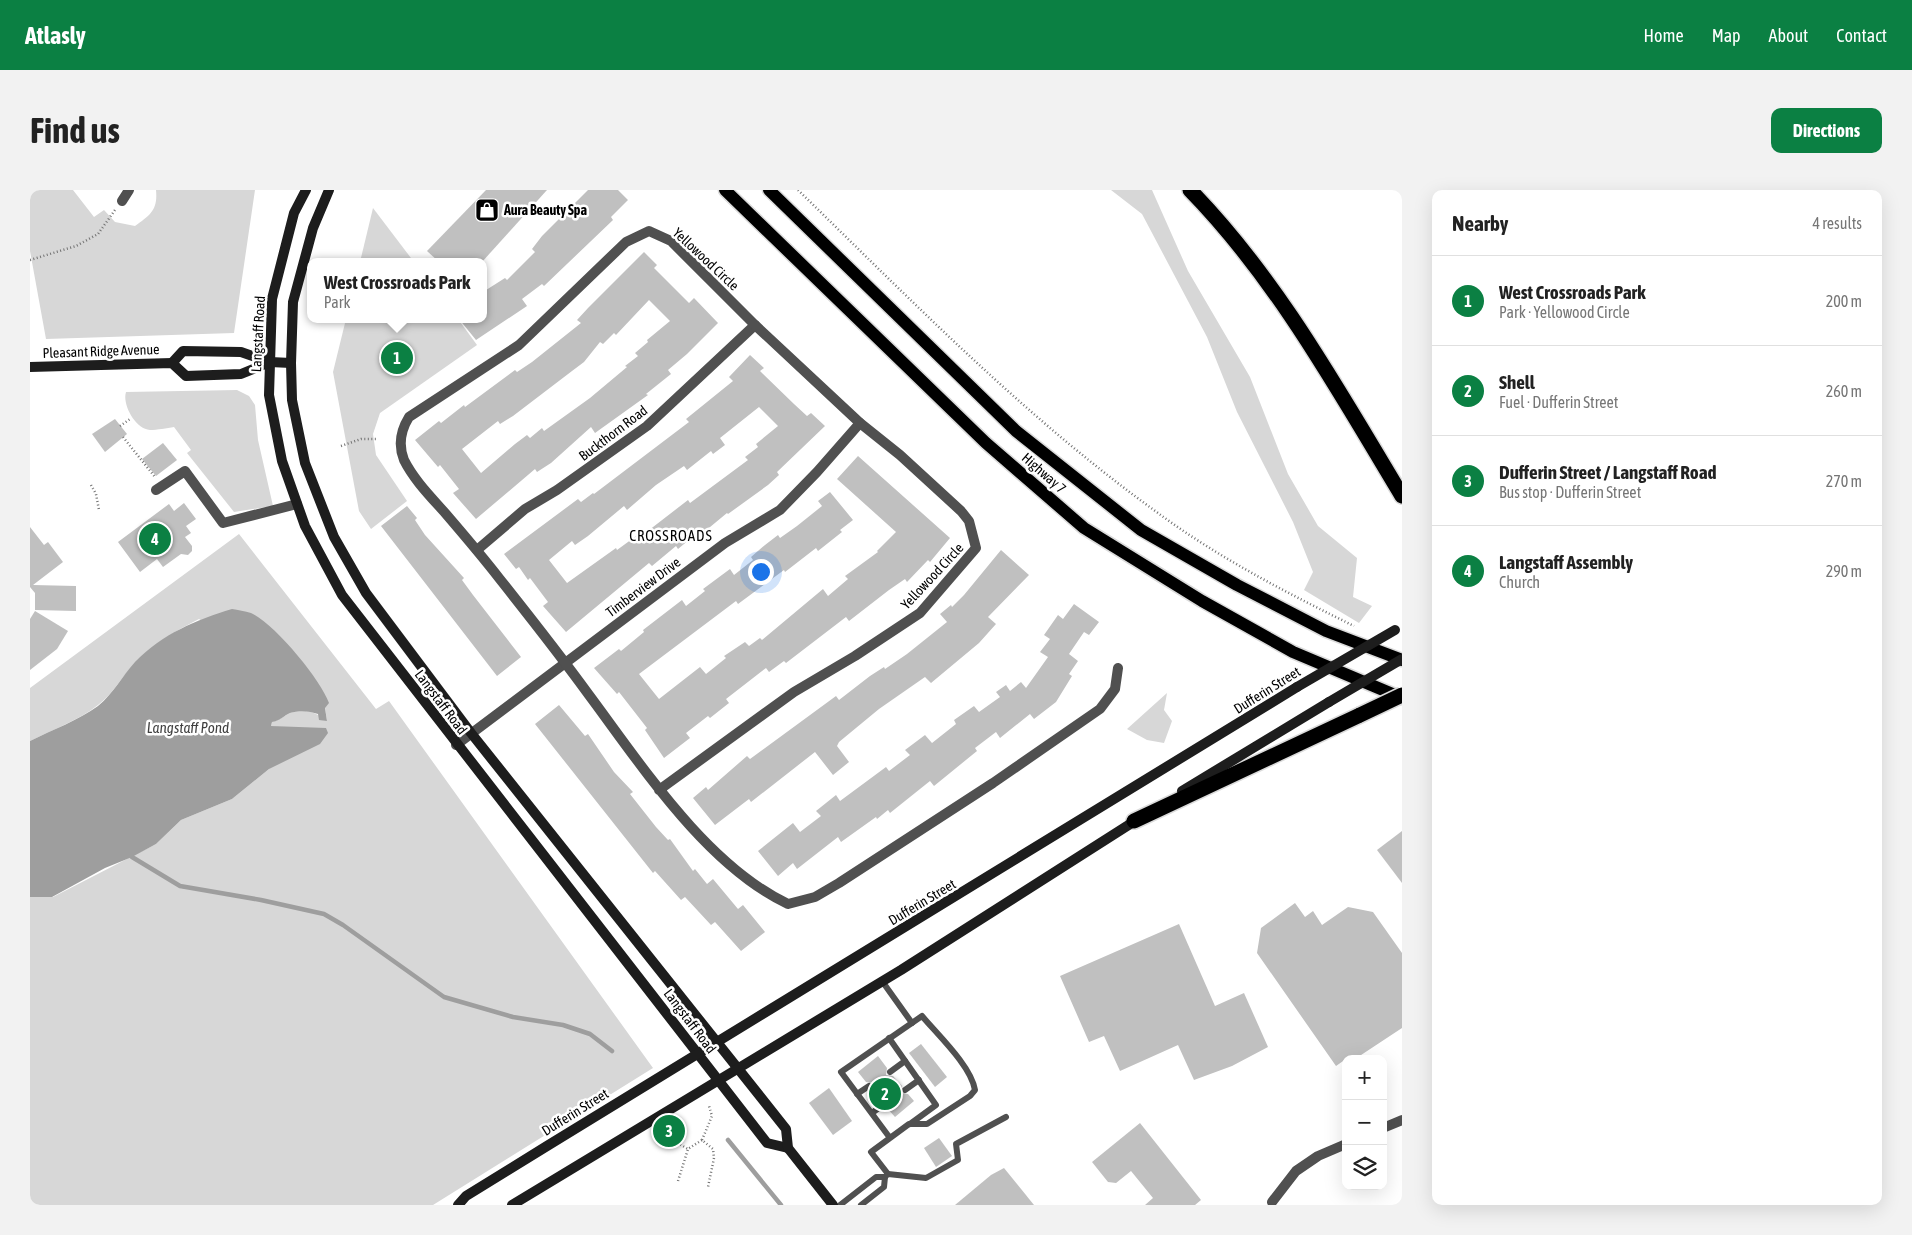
<!DOCTYPE html>
<html lang="en">
<head>
<meta charset="utf-8">
<style>
  body { margin:0; font-family:"Asap Condensed",sans-serif; background:#f2f2f2; color:#222 }
  .controls { position:absolute; right:15px; bottom:15px; display:grid; overflow:hidden; border-radius:10px; box-shadow:0 5px 20px #0002 }
  .controls button { width:45px; height:45px; display:grid; place-items:center; padding:0; border:0; border-bottom:1px solid #e0e0e0; background:#fff; color:#222; font:25px sans-serif }
  .you { position:absolute; left:730px; top:381px; width:18px; height:18px; margin:-12px; border:4px solid #fff; border-radius:50%; background:#1a73e8; box-shadow:0 0 0 8px #1a73e833 }
  .badge { display:grid; place-items:center; width:32px; height:32px; border-radius:50%; background:#0b8043; color:#fff; font-size:16px; font-weight:700 }
  .pin { position:absolute; translate:-50% -50%; border:2px solid #fff; box-shadow:0 1px 5px #0006 }
  .popup { position:absolute; left:277px; top:68px; width:180px; height:65px; box-sizing:border-box; display:grid; place-content:center; border-radius:10px; background:#fff; filter:drop-shadow(0 1px 4px #0005); font-size:16px; white-space:nowrap; color:#767676 }
  .popup b { font-size:19px; color:#222 }
  .popup::after { content:''; position:absolute; left:50%; top:100%; margin-left:-10px; border:10px solid transparent; border-top-color:#fff }
  .list { margin:0; padding:0; list-style:none }
  h2 { display:flex; justify-content:space-between; align-items:center; height:65px; margin:0; padding:0 20px; font-size:21px }
  h2 small { font-size:16px; font-weight:400; color:#767676 }
  .list li { display:grid; grid-template-columns:32px 1fr auto; gap:15px; align-items:center; box-sizing:border-box; height:90px; padding:0 20px; border-top:1px solid #e0e0e0 }
  .list b { display:block; font-size:19px; white-space:nowrap }
  .list p { margin:0; font-size:16px; white-space:nowrap; color:#767676 }
  .list em { font-size:16px; font-style:normal; color:#767676 }
  .icon { flex:none; width:28px; height:28px; fill:none; stroke:currentColor; stroke-width:2; stroke-linecap:round; stroke-linejoin:round }
  .map { position:relative; flex:none; width:1372px; height:1015px; overflow:hidden; border-radius:10px }
  header { display:flex; align-items:center; gap:30px; box-sizing:border-box; height:70px; padding:0 25px; background:#0b8043; color:#fff }
  header strong { font-size:24px }
  nav { display:flex; gap:28px; margin-inline-start:auto; font-size:18px }
  .intro { display:flex; align-items:center; justify-content:space-between; box-sizing:border-box; height:120px; padding:0 30px }
  h1 { margin:0; font-size:35px }
  .button { padding:12px 22px; border-radius:10px; background:#0b8043; color:#fff; font-size:18px; font-weight:700 }
  main { display:flex; gap:30px; padding:0 30px }
  aside { flex:1; background:#fff; border-radius:10px; box-shadow:0 5px 20px #0002 }
  .map>svg:first-child { display:block }
  .green { fill:#d7d7d7 }
  .water { fill:#9e9e9e }
  .lines { fill:none; stroke-linecap:round; stroke-linejoin:round }
  .stream { stroke:#9e9e9e; stroke-width:4.5 }
  .building { fill:#c0c0c0; fill-rule:evenodd }
  .primary-casing { stroke:#dbdbdb; stroke-width:15 }
  .highway-casing { stroke:#dbdbdb; stroke-width:18 }
  .path { stroke:#727272; stroke-width:2.5; stroke-dasharray:1 2.5; stroke-linecap:butt }
  .lane { stroke:#505050; stroke-width:6 }
  .street { stroke:#505050; stroke-width:10 }
  .secondary { stroke:#1d1d1d; stroke-width:10 }
  .primary { stroke:#000; stroke-width:12 }
  .highway { stroke:#000; stroke-width:15 }
  .highway-bridge-casing { stroke:#dbdbdb; stroke-width:18; stroke-linecap:butt }
  .secondary-bridge { stroke:#1d1d1d; stroke-width:10 }
  .highway-bridge { stroke:#000; stroke-width:15 }
  .labels { text-anchor:middle; stroke-width:5; stroke-linejoin:round; paint-order:stroke }
  .poi-label { font-size:14px; font-weight:bold; fill:#000; stroke:#fff; text-anchor:start }
  .street-label { font-size:14px; fill:#000; stroke:#fff }
  .neighbourhood-label { font-size:15px; letter-spacing:1px; fill:#000; stroke:#fff }
  .water-label { font-size:15px; font-style:italic; fill:#3f3f3f; stroke:#fff }
</style>
</head>
<body>
<header>
<strong>Atlasly</strong>
<nav><a>Home</a><a>Map</a><a>About</a><a>Contact</a></nav>
</header>
<div class="intro"><h1>Find us</h1><a class="button">Directions</a></div>
<main>
<div class="map">
<svg width="1372" height="1015" viewBox="0 0 1372 1015">
  <rect width="100%" height="100%" fill="#fff"/>
  <g class="green">
    <path d="M 0,0 L 43,0 L 64,27 L 74,20 L 85,32 L 105,36 C 120,25 128,20 126,0 L 225,0 L 204,143 L 16,149 L 0,61 Z"/>
    <path d="M 1081,0 L 1122,0 L 1158,81 L 1220,187 L 1258,284 L 1288,336 L 1327,368 L 1323,407 L 1342,416 L 1329,433 L 1274,400 L 1283,382 L 1263,332 L 1207,222 L 1177,147 L 1112,24 Z"/>
    <path d="M 343,18 L 384,72 L 330,72 Z"/>
    <path d="M 316,129 L 428,129 L 447,155 L 350,223 L 343,244 L 346,265 L 377,311 L 341,339 L 329,321 L 303,182 Z"/>
    <path d="M 207,200 L 219,206 L 225,215 L 228,250 L 243,316 L 204,322 L 157,263 L 161,260 L 144,237 C 137,238 127,240 120,240 C 105,239 92,214 96,202 Z"/>
    <path d="M 209,344 L 346,519 L 359,511 L 623,878 L 403,1015 L 0,1015 L 0,707 L 23,707 L 126,654 L 151,630 L 202,609 L 239,579 L 253,538 L 241,536 L 242,532 C 250,530 253,526 260,523 C 274,518 286,522 297,531 L 295,517 L 169,429 C 146,441 124,453 106,472 C 92,486 84,503 68,515 C 49,530 22,540 0,551 L 0,498 Z"/>
    <path d="M 1137,503 L 1134,520 L 1142,531 L 1134,553 L 1117,550 L 1097,539 Z"/>
  </g>
  <path class="water" d="M 202,419 C 208,420 215,421 221,423 C 244,433 291,490 299,513 L 295,518 L 297,531 L 289,530 L 288,524 C 280,521 269,520 260,523 C 253,526 250,531 242,532 L 241,536 L 296,538 L 298,543 L 290,554 L 239,579 L 202,609 L 151,630 L 126,654 L 102,667 L 75,678 L 22,707 L 0,707 L 0,551 C 22,540 49,530 68,516 C 84,503 92,486 105,472 C 132,444 166,430 202,419 Z"/>
  <g class="lines">
    <g class="stream">
      <path d="M 102,667 L 150,696 L 231,710 L 294,724 L 313,735 L 414,807 L 483,827 L 533,835 L 560,844 L 582,861"/>
      <path d="M 698,950 L 751,1015"/>
    </g>
  </g>
  <g class="building">
    <path d="M 456,0 L 517,0 L 452,72 L 409,72 L 397,61 Z"/>
    <path d="M 558,0 L 588,0 L 598,10 L 581,27 L 583,30 L 514,96 L 512,94 L 492,109 L 497,116 L 446,150 L 429,129 L 453,129 L 453,102 L 475,88 L 477,90 L 505,62 L 502,59 L 512,46 Z"/>
    <path d="M 614,62 L 627,75 L 624,78 L 659,113 L 664,108 L 688,133 L 657,164 L 638,180 L 641,184 L 616,204 L 618,205 L 565,243 L 561,237 L 521,273 L 507,282 L 505,279 L 446,329 L 423,303 L 429,299 L 410,275 L 408,277 L 385,250 L 409,231 L 411,233 L 434,215 L 435,217 L 485,180 L 487,182 L 502,172 L 551,133 L 547,130 L 558,118 ZM 619,110 L 640,131 L 617,150 L 618,152 L 605,163 L 608,166 L 595,176 L 597,177 L 560,208 L 514,241 L 512,238 L 500,248 L 497,245 L 485,254 L 451,283 L 432,259 L 468,231 L 470,234 L 483,226 L 542,181 L 554,172 L 570,152 L 573,154 L 584,143 L 586,145 Z"/>
    <path d="M 720,165 L 734,178 L 730,181 L 764,214 L 777,226 L 781,223 L 795,236 L 747,282 L 749,285 L 738,295 L 698,324 L 697,323 L 668,347 L 666,344 L 648,359 L 646,356 L 622,376 L 619,373 L 536,442 L 513,416 L 518,412 L 500,388 L 498,390 L 489,377 L 486,379 L 474,364 L 548,309 L 551,312 L 563,303 L 564,304 L 659,232 L 656,229 L 703,191 L 699,187 ZM 729,217 L 748,236 L 726,254 L 728,257 L 715,267 L 718,270 L 660,313 L 658,310 L 614,344 L 613,341 L 587,360 L 586,358 L 537,393 L 519,370 L 542,351 L 545,355 L 558,346 L 594,316 L 597,320 L 626,295 L 654,276 L 657,280 L 681,261 L 683,264 L 695,255 L 690,248 Z"/>
    <path d="M 85,229 L 97,244 L 75,262 L 62,244 Z"/>
    <path d="M 133,253 L 147,270 L 126,286 L 112,269 Z"/>
    <path d="M 828,266 L 920,348 L 900,372 L 898,370 L 877,392 L 875,389 L 859,400 L 819,431 L 816,427 L 756,473 L 754,471 L 739,482 L 736,478 L 696,509 L 699,513 L 680,528 L 678,526 L 656,543 L 660,548 L 634,568 L 615,540 L 617,538 L 589,502 L 587,504 L 564,478 L 589,459 L 591,461 L 614,442 L 613,440 L 652,410 L 656,416 L 675,401 L 673,399 L 700,379 L 704,385 L 723,370 L 721,367 L 735,355 L 748,345 L 750,348 L 767,336 L 792,316 L 788,311 L 800,302 L 823,330 L 810,340 L 812,342 L 788,361 L 786,358 L 755,382 L 754,380 L 708,414 L 706,411 L 609,484 L 629,509 L 670,477 L 676,484 L 696,468 L 694,466 L 715,452 L 719,456 L 730,448 L 732,450 L 793,399 L 798,406 L 818,389 L 815,386 L 848,362 L 847,361 L 866,342 L 807,289 Z"/>
    <path d="M 154,313 L 166,329 L 156,336 L 161,343 L 155,347 L 162,356 L 162,361 L 158,365 L 151,364 L 133,377 L 127,369 L 110,382 L 88,352 L 139,314 L 144,321 Z"/>
    <path d="M 377,316 L 387,328 L 385,330 L 395,345 L 434,388 L 432,390 L 443,405 L 491,467 L 467,486 L 351,336 Z"/>
    <path d="M 0,337 L 14,355 L 18,352 L 33,372 L 3,395 L 46,396 L 46,421 L 5,420 L 5,403 L 0,397 Z"/>
    <path d="M 971,360 L 999,385 L 958,427 L 966,434 L 949,453 L 901,493 L 895,487 L 849,519 L 809,552 L 807,556 L 819,572 L 803,585 L 785,562 L 721,612 L 719,609 L 685,635 L 663,608 L 676,597 L 678,600 L 717,566 L 720,569 L 806,506 L 809,510 L 840,486 L 854,477 L 855,479 L 877,464 L 917,432 L 910,424 L 921,415 L 922,417 L 934,405 Z"/>
    <path d="M 1044,414 L 1069,432 L 1059,445 L 1054,442 L 1039,464 L 1048,471 L 1039,484 L 1042,486 L 1026,512 L 1004,529 L 1000,524 L 970,548 L 966,542 L 945,558 L 947,561 L 904,596 L 900,591 L 860,623 L 858,620 L 847,629 L 846,627 L 811,652 L 808,647 L 767,679 L 763,673 L 748,686 L 728,661 L 763,633 L 770,642 L 791,626 L 786,621 L 806,605 L 810,611 L 856,577 L 859,581 L 880,565 L 875,560 L 895,545 L 902,553 L 926,534 L 924,530 L 944,516 L 949,522 L 970,507 L 966,502 L 976,495 L 980,501 L 991,492 L 996,498 L 1018,467 L 1010,462 L 1020,449 L 1014,445 L 1028,425 L 1033,429 Z"/>
    <path d="M 5,421 L 38,441 L 27,459 L 0,480 L 0,429 Z"/>
    <path d="M 529,515 L 555,546 L 558,544 L 584,582 L 603,602 L 600,604 L 626,637 L 638,650 L 640,649 L 663,681 L 665,679 L 677,694 L 683,689 L 708,719 L 713,715 L 735,742 L 711,761 L 685,732 L 681,735 L 655,707 L 651,710 L 625,681 L 623,683 L 505,534 Z"/>
    <path d="M 1372,641 L 1372,693 L 1347,660 Z"/>
    <path d="M 1265,713 L 1275,727 L 1283,721 L 1292,735 L 1318,717 L 1343,722 L 1372,763 L 1372,838 L 1325,869 L 1316,869 L 1306,876 L 1227,763 L 1231,738 Z"/>
    <path d="M 1149,734 L 1185,816 L 1214,803 L 1238,857 L 1202,876 L 1164,890 L 1148,855 L 1090,881 L 1074,846 L 1059,852 L 1030,786 Z"/>
    <path d="M 891,854 L 917,887 L 905,897 L 879,863 Z"/>
    <path d="M 848,866 L 857,878 L 856,885 L 863,886 L 872,896 L 871,903 L 878,904 L 884,911 L 865,927 L 857,918 L 858,911 L 851,910 L 842,900 L 843,893 L 836,892 L 828,882 Z"/>
    <path d="M 799,898 L 822,931 L 803,945 L 779,913 Z"/>
    <path d="M 1110,933 L 1171,1010 L 1165,1015 L 1115,1015 L 1123,1008 L 1101,981 L 1086,993 L 1078,992 L 1062,972 Z"/>
    <path d="M 909,948 L 922,966 L 906,977 L 894,958 Z"/>
    <path d="M 974,978 L 1004,1015 L 925,1015 L 961,985 Z"/>
  </g>
  <g class="lines">
    <g class="primary-casing">
      <g id="primary">
        <path d="M 695,0 L 956,253 L 1054,338 L 1172,411 L 1263,462 L 1372,508"/>
        <path d="M 739,0 L 986,241 L 1111,340 L 1207,395 L 1296,441 L 1372,470"/>
      </g>
    </g>
    <g class="highway-casing">
      <g id="highway">
        <path d="M 1160,0 C 1247,89 1308,200 1372,306"/>
        <path d="M 1104,631 L 1330,525"/>
      </g>
    </g>
    <g class="path">
      <path d="M 768,0 C 883,112 997,229 1128,323 C 1189,368 1257,403 1324,436"/>
      <path d="M 0,70 L 46,56 L 68,44 L 85,20"/>
      <path d="M 90,236 L 100,229"/>
      <path d="M 93,247 L 125,287"/>
      <path d="M 311,256 L 331,249 L 347,249"/>
      <path d="M 61,295 L 66,304 L 69,320"/>
      <path d="M 632,944 L 658,959"/>
      <path d="M 672,950 L 682,926 L 679,916"/>
      <path d="M 648,991 L 658,959 L 672,950 L 683,959 L 684,968 L 678,997"/>
    </g>
    <g class="lane">
      <path d="M 852,791 L 882,833"/>
      <path d="M 859,848 L 906,915 L 880,934"/>
      <path d="M 860,882 L 875,871"/>
      <path d="M 875,900 L 889,890"/>
      <path d="M 827,904 L 839,896"/>
      <path d="M 842,923 L 854,914"/>
      <path d="M 858,984 L 841,962 L 879,934 L 897,934 L 940,906 L 945,900 C 941,876 908,845 892,826 L 811,882 L 860,948"/>
      <path d="M 810,1015 L 846,987 L 855,987 L 858,984 L 896,988 L 928,970 L 926,954 L 976,927"/>
      <path d="M 831,1015 L 854,997 L 855,987"/>
    </g>
    <g class="street">
      <path d="M 92,11 L 99,0"/>
      <path d="M 126,300 L 155,281 L 193,333 L 267,314"/>
      <path d="M 447,360 L 495,319 L 527,300 L 617,236 L 725,135"/>
      <path d="M 426,555 L 695,353 L 750,320 L 787,282 L 830,233"/>
      <path d="M 629,600 L 764,502 L 825,466 L 890,423 L 946,358 L 939,331 L 931,321 L 870,265 L 830,233 L 725,135 L 641,51 L 619,41 L 596,52 L 489,155 L 379,227 C 371,240 368,255 374,270 C 384,290 401,307 416,324 C 434,345 452,366 469,388 C 500,427 530,465 559,505 C 612,576 676,675 758,714 L 785,707 L 809,693 L 963,593 L 1070,519 L 1085,499 L 1088,478"/>
      <path d="M 1353,938 L 1372,930"/>
      <path d="M 1242,1012 L 1266,981 L 1288,966 L 1316,954"/>
    </g>
    <g class="secondary">
      <path d="M 276,0 L 264,23 L 242,109 L 239,205 L 252,271 L 275,336 L 312,405 L 737,953 L 758,958"/>
      <path d="M 299,0 L 283,38 L 263,112 L 261,173 L 262,210 L 275,273 L 304,347 L 336,403 L 441,543 L 756,939 L 758,958 L 803,1015"/>
      <path d="M 142,173 L 153,161 L 211,162 L 240,172 L 261,173"/>
      <path d="M 0,177 L 142,173 L 156,186 L 211,184 L 240,172"/>
      <path d="M 1152,601 L 1299,512"/>
      <path d="M 428,1015 L 436,1006 C 712,835 991,669 1267,497"/>
      <path d="M 482,1015 L 871,780 L 1108,629"/>
    </g>
    <use href="#primary" class="primary"/>
    <use href="#highway" class="highway"/>
    <g class="highway-bridge-casing">
      <path id="highway-bridge" d="M 1330,525 L 1372,505"/>
    </g>
    <g class="secondary-bridge">
      <path d="M 1267,497 L 1365,440"/>
      <path d="M 1299,512 L 1372,469"/>
    </g>
    <use href="#highway-bridge" class="highway-bridge"/>
  </g>
  <defs>
    <g id="shop-square" transform="scale(1.25)"><rect x="-9" y="-9" width="18" height="18" rx="4" fill="#000" stroke="#fff"/><path d="M-5-2.5h2.3a2.7 3.5 0 0 1 5.4 0H5L5.5 6h-11ZM-1.5-2.5h3a1.5 2.3 0 0 0-3 0Z" fill="#fff"/></g>
  </defs>
  <g fill-rule="evenodd">
    <use href="#shop-square" x="457" y="20"/>
  </g>
  <g class="labels">
    <g class="poi-label">
      <text x="474" y="25">Aura Beauty Spa</text>
    </g>
    <g class="street-label">
      <text transform="translate(676 69) rotate(43)" y="5">Yellowood Circle</text>
      <text transform="translate(228 144) rotate(-87)" y="5">Langstaff Road</text>
      <text transform="translate(71 161) rotate(-2)" y="5">Pleasant Ridge Avenue</text>
      <text transform="translate(583 243) rotate(-37)" y="5">Buckthorn Road</text>
      <text transform="translate(1014 283) rotate(41)" y="5">Highway 7</text>
      <text transform="translate(902 386) rotate(-47)" y="5">Yellowood Circle</text>
      <text transform="translate(613 397) rotate(-37)" y="5">Timberview Drive</text>
      <text transform="translate(1237 500) rotate(-32)" y="5">Dufferin Street</text>
      <text transform="translate(411 512) rotate(53)" y="5">Langstaff Road</text>
      <text transform="translate(892 712) rotate(-31)" y="5">Dufferin Street</text>
      <text transform="translate(660 831) rotate(53)" y="5">Langstaff Road</text>
      <text transform="translate(545 922) rotate(-32)" y="5">Dufferin Street</text>
    </g>
    <g class="neighbourhood-label">
      <text x="641" y="351">CROSSROADS</text>
    </g>
    <g class="water-label">
      <text x="158" y="543">Langstaff Pond</text>
    </g>
  </g>
</svg>
<div class="controls">
<button>+</button>
<button>−</button>
<button><svg class="icon" aria-label="layers" viewBox="0 0 24 24"><path d="M12 4l9 5-9 5-9-5zM3 14l9 5 9-5"/></svg></button>
</div>
<div class="you"></div>
<div class="pin badge" style="left:367px;top:168px">1</div>
<div class="popup"><b>West Crossroads Park</b>Park</div>
<div class="pin badge" style="left:855px;top:904px">2</div>
<div class="pin badge" style="left:639px;top:941px">3</div>
<div class="pin badge" style="left:125px;top:349px">4</div>
</div>
<aside>
<h2>Nearby<small>4 results</small></h2>
<ul class="list">
<li><span class="badge">1</span><div><b>West Crossroads Park</b><p>Park · Yellowood Circle</p></div><em>200 m</em></li>
<li><span class="badge">2</span><div><b>Shell</b><p>Fuel · Dufferin Street</p></div><em>260 m</em></li>
<li><span class="badge">3</span><div><b>Dufferin Street / Langstaff Road</b><p>Bus stop · Dufferin Street</p></div><em>270 m</em></li>
<li><span class="badge">4</span><div><b>Langstaff Assembly</b><p>Church</p></div><em>290 m</em></li>
</ul>
</aside>
</main>
</body>
</html>
